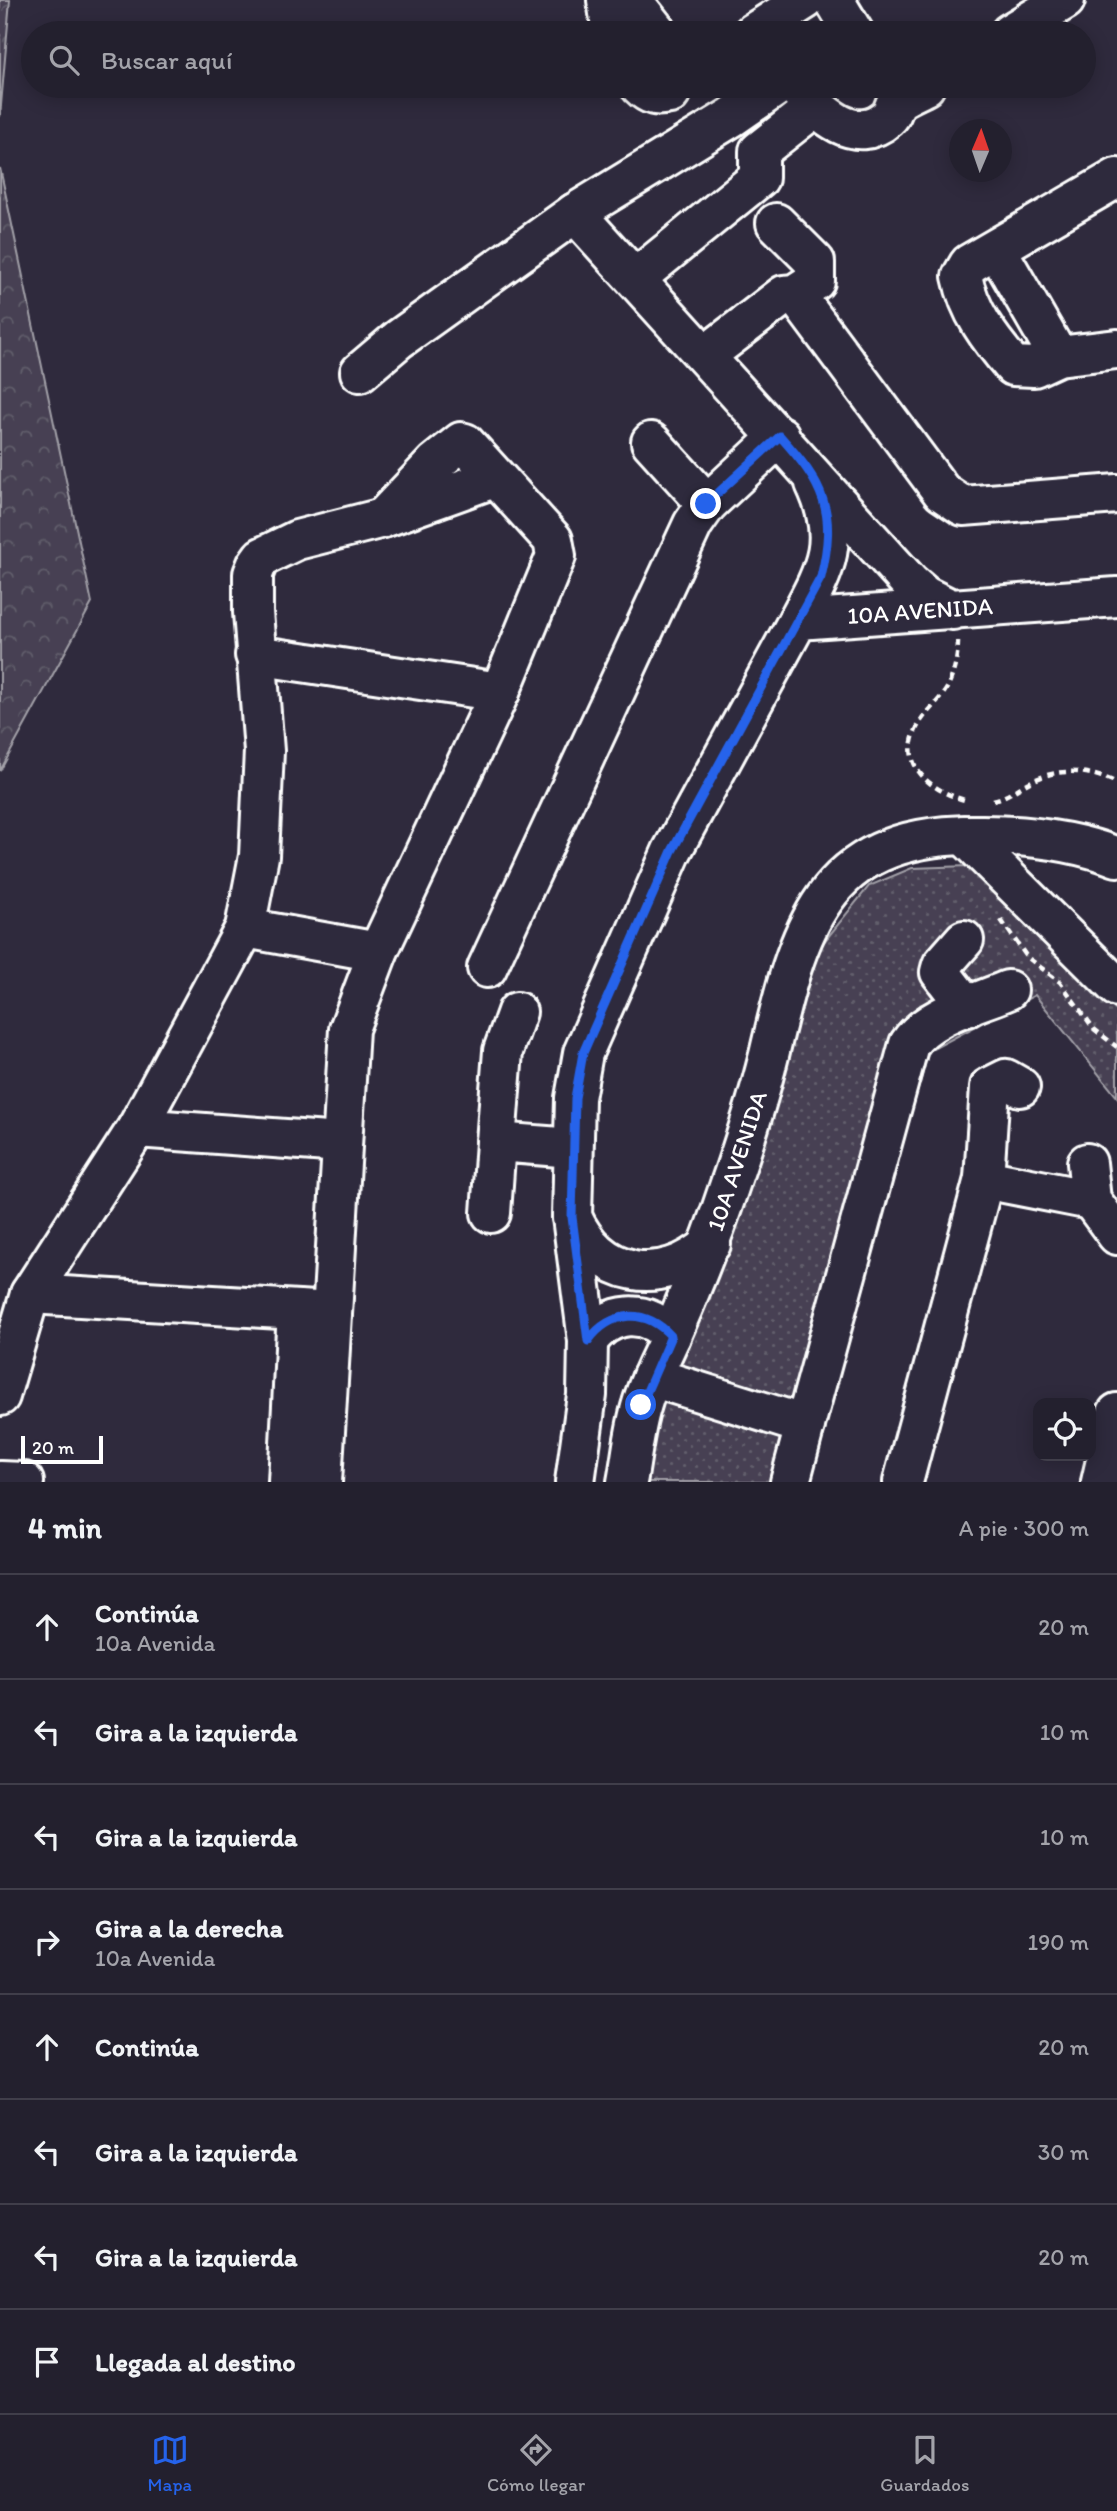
<!DOCTYPE html>
<html lang="es">
<head>
<meta charset="utf-8">
<style>
  body { margin:0; font-family:Itim,sans-serif; background:#2b2836; color:#f1f3f6 }
  .controls { position:absolute; right:21px; bottom:21px; display:grid; overflow:hidden; border-radius:14px; box-shadow:0 4px 18px #0003 }
  .controls button { width:63px; height:63px; display:grid; place-items:center; padding:0; border:0; border-bottom:2px solid #403e4a; background:#23202e; color:#f1f3f6; font:35px sans-serif }
  .compass { position:absolute; left:949px; top:119px; width:63px; height:63px; border-radius:50%; background:#23202e; box-shadow:0 4px 18px #0003; rotate:2deg }
  .scale { position:absolute; left:21px; bottom:18px; width:82px; box-sizing:border-box; padding-left:7px; border:4px solid #fff; border-top:0; font-size:19px; line-height:24px; white-space:nowrap; color:#fff; -webkit-text-stroke:5px #2f2a3d; paint-order:stroke }
  .stop { position:absolute; width:21px; height:21px; margin:-16px; border:5px solid #2563eb; border-radius:50%; background:#fff }
  .stop.end { background:#2563eb; border-color:#fff; box-shadow:0 2px 7px #0008 }
  .list { margin:0; padding:0; list-style:none }
  h2 { display:flex; justify-content:space-between; align-items:center; height:91px; margin:0; padding:0 28px; font-size:30px }
  h2 small { font-size:23px; font-weight:400; color:#a3a3aa }
  .list li { display:grid; grid-template-columns:46px 1fr auto; gap:21px; align-items:center; box-sizing:border-box; height:105px; padding:0 28px; border-top:2px solid #403e4a }
  .list b { display:block; font-size:26px; white-space:nowrap }
  .list p { margin:0; font-size:23px; white-space:nowrap; color:#a3a3aa }
  .list em { font-size:23px; font-style:normal; color:#a3a3aa }
  .icon { flex:none; width:38px; height:38px; fill:none; stroke:currentColor; stroke-width:2; stroke-linecap:round; stroke-linejoin:round }
  .map { position:relative; flex:none; width:1117px; height:1482px; overflow:hidden }
  .search { position:absolute; background:#23202e; box-shadow:0 4px 18px #0003; left:21px; right:21px; top:21px; height:77px; display:flex; align-items:center; gap:18px; box-sizing:border-box; padding:0 24px; border-radius:38px; color:#a3a3aa; font-size:26px }
  .sheet { height:931px; background:#23202e }
  nav { display:flex; justify-content:space-around; align-items:center; box-sizing:border-box; height:98px; border-top:2px solid #403e4a; background:#23202e; font-size:19px; color:#a3a3aa }
  nav a { display:grid; justify-items:center; gap:4px }
  nav .on { color:#2563eb }
  .map>svg:first-child { display:block }
  .grass { fill:url(#grass-dots); stroke:#a2a0a8; stroke-width:2 }
  .forest { fill:url(#forest-crowns); stroke:#a2a0a8; stroke-width:2 }
  .lines { fill:none; stroke-linecap:round; stroke-linejoin:round }
  .minor-casing { stroke:#fff; stroke-width:44 }
  .path { stroke:#fff; stroke-width:4.5; stroke-dasharray:7 5; stroke-linecap:butt }
  .minor { stroke:#2f2a3d; stroke-width:38 }
  .route { stroke:#2563eb; stroke-width:9 }
  .labels { text-anchor:middle; stroke-width:6; stroke-linejoin:round; paint-order:stroke }
  .street-label { font-size:24px; fill:#fff; stroke:#2f2a3d }
</style>
</head>
<body>
<div class="map">
<svg width="1117" height="1482" viewBox="0 0 1117 1482">
  <defs>
    <pattern id="grass-dots" width="8" height="8" patternUnits="userSpaceOnUse" patternTransform="scale(1.75)"><rect width="8" height="8" fill="#464152"/><path d="M2 2h.1M6 6h.1" fill="none" stroke="#625e6c" stroke-width="1.8" stroke-linecap="round"/></pattern>
    <pattern id="forest-crowns" width="20" height="18" patternUnits="userSpaceOnUse" patternTransform="scale(1.75)"><rect width="20" height="18" fill="#464152"/><path d="M2 6a3 3 0 1 1 6 0M12 15a3 3 0 1 1 6 0" fill="none" stroke="#625e6c"/></pattern>
  </defs>
  <rect width="100%" height="100%" fill="#2f2a3d"/>
  <filter id="ink" filterUnits="userSpaceOnUse"><feTurbulence type="fractalNoise" baseFrequency=".0143" numOctaves="2"/><feDisplacementMap in="SourceGraphic" scale="14" xChannelSelector="R" yChannelSelector="G"/><feConvolveMatrix kernelMatrix="1 2 1 2 8 2 1 2 1" color-interpolation-filters="sRGB"/></filter>
  <g filter="url(#ink)">
    <path class="grass" d="M 969,866 L 1016,897 L 1117,1012 L 1117,1097 L 1035,995 L 929,1051 L 819,1437 L 801,1482 L 640,1482 L 647,1431 L 774,1100 L 819,948 L 869,886 L 912,868 Z"/>
    <g class="forest">
      <path d="M 0,0 L 10,0 L 0,117 Z"/>
      <path d="M 0,168 L 92,603 L 0,771 Z"/>
    </g>
    <g class="lines">
      <g class="minor-casing">
        <g id="minor">
          <path d="M 607,0 L 612,33"/>
          <path d="M 632,0 L 658,33"/>
          <path d="M 834,0 L 854,33"/>
          <path d="M 753,33 L 805,0"/>
          <path d="M 1010,33 L 1065,0"/>
          <path d="M 640,86 C 650,96 656,97 670,94 L 675,86"/>
          <path d="M 799,90 C 822,114 855,147 888,118 C 893,114 893,108 896,103 C 902,96 916,91 925,86"/>
          <path d="M 1117,178 L 969,264 L 962,276 C 969,312 990,339 1013,366 L 1034,367 L 1058,356 L 1117,349"/>
          <path d="M 575,213 L 732,117 L 777,86"/>
          <path d="M 997,250 L 1058,356"/>
          <path d="M 636,278 L 759,178 L 759,151 L 815,107"/>
          <path d="M 795,294 L 942,492 L 963,506 L 1117,494"/>
          <path d="M 706,355 L 784,295 L 795,294 L 815,281 L 815,262 L 776,223"/>
          <path d="M 360,372 L 399,339 L 575,213 L 910,583 L 925,596 L 953,610"/>
          <path d="M 651,442 L 707,504"/>
          <path d="M 798,620 C 826,568 842,540 815,483"/>
          <path d="M 255,655 L 500,692"/>
          <path d="M 964,835 L 1117,987"/>
          <path d="M 245,928 L 378,952"/>
          <path d="M 964,940 L 942,965 L 940,972 L 967,1007"/>
          <path d="M 487,968 L 693,524 L 707,504 L 780,436"/>
          <path d="M 137,1128 L 341,1143"/>
          <path d="M 496,1142 L 503,1051 L 517,1012"/>
          <path d="M 1087,1163 L 1091,1200 L 1117,1235"/>
          <path d="M 984,1179 L 1091,1200"/>
          <path d="M 491,1213 L 496,1142 L 573,1148"/>
          <path d="M 572,1217 C 600,1278 661,1288 711,1244"/>
          <path d="M 30,1294 L 332,1312"/>
          <path d="M 588,1341 C 611,1310 645,1308 671,1336"/>
          <path d="M 652,1377 L 805,1425 L 909,1044 C 929,1014 976,1004 1008,990"/>
          <path d="M 0,1396 L 30,1294 L 137,1128 L 245,928 L 259,856 L 264,751 L 253,612 L 253,574 L 257,564 L 262,557 L 297,540 L 383,518 L 494,478"/>
          <path d="M 0,1481 L 24,1482"/>
          <path d="M 288,1482 L 297,1310"/>
          <path d="M 322,1482 L 349,1029 L 378,952 L 500,692 L 556,556 L 553,540 L 465,443 L 461,442 L 435,463 L 383,518"/>
          <path d="M 575,1482 L 587,1395 L 588,1341 L 572,1217 L 575,1098 L 583,1053 L 672,851 L 798,620 L 1117,597"/>
          <path d="M 627,1482 C 632,1456 634,1429 642,1404 C 649,1379 663,1355 673,1331 C 694,1283 713,1236 729,1187 C 744,1144 758,1100 769,1055 C 798,931 820,836 971,835 C 1021,834 1070,839 1117,857"/>
          <path d="M 790,1482 L 805,1425"/>
          <path d="M 903,1482 L 984,1179 L 990,1087 L 1006,1079 L 1020,1087"/>
          <path d="M 1101,1482 L 1117,1413"/>
        </g>
      </g>
      <g class="path">
        <path d="M 958,641 C 958,656 954,674 947,688 C 939,702 925,712 918,726 C 896,765 932,792 968,801"/>
        <path d="M 993,800 C 1008,797 1019,787 1032,781 C 1060,767 1090,770 1117,783"/>
        <path d="M 1001,920 L 1027,957 L 1060,982 L 1094,1029 L 1117,1047"/>
      </g>
      <use href="#minor" class="minor"/>
    </g>
  </g>
  <g class="lines" filter="url(#ink)">
    <path class="route" d="M 641,1405 L 671,1336 C 645,1308 611,1310 588,1341 L 572,1217 L 575,1098 L 583,1053 L 672,851 L 821,577 C 837,511 824,485 780,436 L 706,504"/>
  </g>
  <g class="labels">
    <g class="street-label">
      <text transform="translate(920 611) rotate(-4)" y="8">10A AVENIDA</text>
      <text transform="translate(737 1161) rotate(-72)" y="8">10A AVENIDA</text>
    </g>
  </g>
</svg>
<div class="controls">
<button><svg class="icon" aria-label="locate" viewBox="0 0 24 24"><circle cx="12" cy="12" r="6"/><path d="M12 2v4M12 18v4M2 12h4M18 12h4"/></svg></button>
</div>
<svg class="compass" viewBox="-18 -18 36 36"><path d="M0-13l5 13h-10z" fill="#e53935"/><path d="M0 13l5-13h-10z" fill="#a3a3aa"/></svg>
<div class="scale">20 m</div>
<div class="stop" style="left:641px;top:1405px"></div>
<div class="stop end" style="left:706px;top:504px"></div>
<div class="search"><svg class="icon" aria-label="search" viewBox="0 0 24 24"><circle cx="10" cy="10" r="6"/><path d="M15 15l6 6"/></svg>Buscar aquí</div>
</div>
<section class="sheet">
<h2>4 min<small>A pie · 300 m</small></h2>
<ul class="list">
<li><svg class="icon" aria-label="ahead" viewBox="0 0 24 24"><path d="M12 20V5M6 11l6-6 6 6"/></svg><div><b>Continúa</b><p>10a Avenida</p></div><em>20 m</em></li>
<li><svg class="icon" aria-label="left" viewBox="0 0 24 24"><path d="M17 20v-9H6M10 6l-5 5 5 5"/></svg><div><b>Gira a la izquierda</b></div><em>10 m</em></li>
<li><svg class="icon" aria-label="left" viewBox="0 0 24 24"><path d="M17 20v-9H6M10 6l-5 5 5 5"/></svg><div><b>Gira a la izquierda</b></div><em>10 m</em></li>
<li><svg class="icon" aria-label="right" viewBox="0 0 24 24"><path d="M7 20v-9h11M14 6l5 5-5 5"/></svg><div><b>Gira a la derecha</b><p>10a Avenida</p></div><em>190 m</em></li>
<li><svg class="icon" aria-label="ahead" viewBox="0 0 24 24"><path d="M12 20V5M6 11l6-6 6 6"/></svg><div><b>Continúa</b></div><em>20 m</em></li>
<li><svg class="icon" aria-label="left" viewBox="0 0 24 24"><path d="M17 20v-9H6M10 6l-5 5 5 5"/></svg><div><b>Gira a la izquierda</b></div><em>30 m</em></li>
<li><svg class="icon" aria-label="left" viewBox="0 0 24 24"><path d="M17 20v-9H6M10 6l-5 5 5 5"/></svg><div><b>Gira a la izquierda</b></div><em>20 m</em></li>
<li><svg class="icon" aria-label="arrive" viewBox="0 0 24 24"><path d="M6 21V4h12l-3 4 3 4H6"/></svg><div><b>Llegada al destino</b></div></li>
</ul>
</section>
<nav>
<a class="on"><svg class="icon" aria-label="map" viewBox="0 0 24 24"><path d="M3 6l6-2 6 2 6-2v14l-6 2-6-2-6 2zM9 4v14M15 6v14"/></svg>Mapa</a>
<a><svg class="icon" aria-label="directions" viewBox="0 0 24 24"><path d="M12 3l9 9-9 9-9-9zM9 14v-3h6M13 9l2 2-2 2"/></svg>Cómo llegar</a>
<a><svg class="icon" aria-label="saved" viewBox="0 0 24 24"><path d="M7 4h10v16l-5-4-5 4z"/></svg>Guardados</a>
</nav>
</body>
</html>
